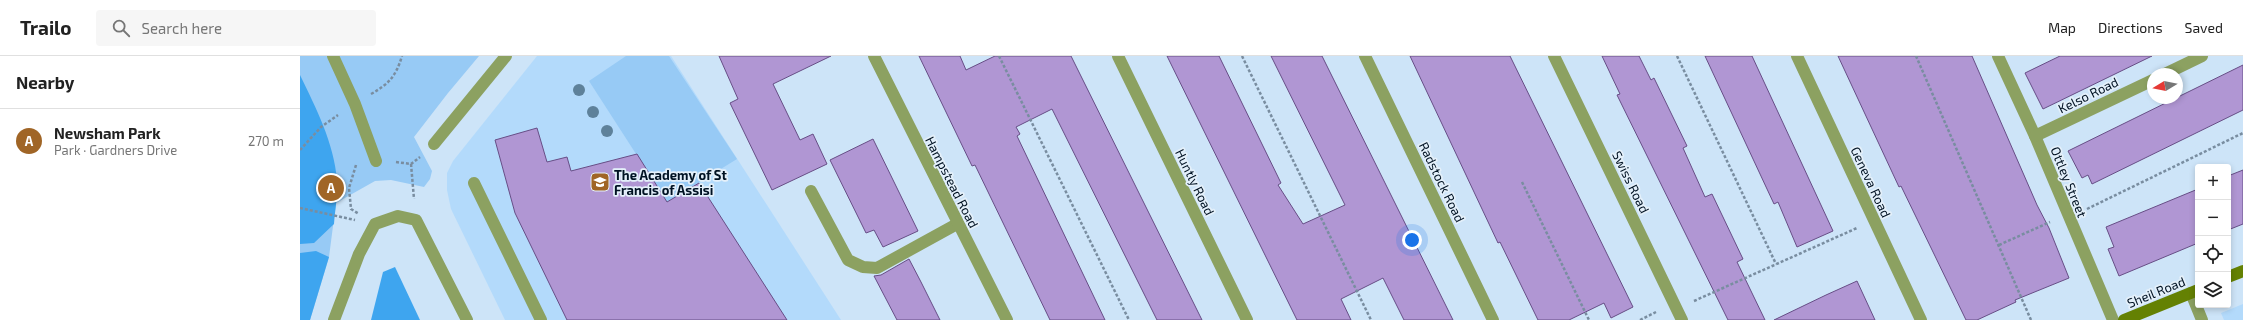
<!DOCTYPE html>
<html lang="en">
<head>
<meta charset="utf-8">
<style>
  body { margin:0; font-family:"Exo 2",sans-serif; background:#f6f6f6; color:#222 }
  .controls { position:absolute; right:12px; bottom:12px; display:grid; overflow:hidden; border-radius:4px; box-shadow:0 2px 6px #0003 }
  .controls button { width:36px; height:36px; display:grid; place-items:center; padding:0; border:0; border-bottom:1px solid #e0e0e0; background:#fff; color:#222; font:20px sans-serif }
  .compass { position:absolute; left:1847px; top:12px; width:36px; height:36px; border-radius:50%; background:#fff; box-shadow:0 2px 6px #0003; rotate:260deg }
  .you { position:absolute; left:1112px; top:184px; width:14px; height:14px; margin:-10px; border:3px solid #fff; border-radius:50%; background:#1a73e8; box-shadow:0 0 0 6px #1a73e833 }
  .badge { display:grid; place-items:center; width:26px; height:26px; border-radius:50%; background:#a06526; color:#fff; font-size:13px; font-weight:700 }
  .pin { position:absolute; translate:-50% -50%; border:2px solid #fff; box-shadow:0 1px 4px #0006 }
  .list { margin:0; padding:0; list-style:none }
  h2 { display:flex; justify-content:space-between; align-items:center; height:52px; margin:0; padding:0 16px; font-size:17px }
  h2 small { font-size:13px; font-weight:400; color:#767676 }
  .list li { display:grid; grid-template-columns:26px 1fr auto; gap:12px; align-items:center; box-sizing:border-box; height:64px; padding:0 16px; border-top:1px solid #e0e0e0 }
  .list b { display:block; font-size:15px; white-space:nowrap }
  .list p { margin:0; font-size:13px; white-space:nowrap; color:#767676 }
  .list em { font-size:13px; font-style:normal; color:#767676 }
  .icon { flex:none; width:22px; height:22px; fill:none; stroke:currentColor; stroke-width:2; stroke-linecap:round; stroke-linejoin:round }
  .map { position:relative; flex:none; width:1943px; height:264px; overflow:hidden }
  header { display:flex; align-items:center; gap:24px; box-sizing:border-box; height:56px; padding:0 20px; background:#fff; border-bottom:1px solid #e0e0e0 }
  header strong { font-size:19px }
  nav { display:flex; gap:22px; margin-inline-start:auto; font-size:14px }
  .search { width:280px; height:36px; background:#f6f6f6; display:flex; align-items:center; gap:10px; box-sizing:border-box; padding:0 14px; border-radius:4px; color:#767676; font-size:15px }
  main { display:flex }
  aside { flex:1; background:#fff }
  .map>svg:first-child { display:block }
  .built { fill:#b3dafb }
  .green { fill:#97caf5 }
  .forest { fill:#3ea5ef }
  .building { fill:#b096d3; stroke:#674e86 }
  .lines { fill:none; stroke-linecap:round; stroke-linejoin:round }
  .path { stroke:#798da0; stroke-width:2.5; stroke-dasharray:3 2; stroke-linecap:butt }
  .lane { stroke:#8ca161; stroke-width:12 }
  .street { stroke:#8ca161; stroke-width:12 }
  .secondary { stroke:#648103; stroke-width:12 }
  .tree { fill:#5e819a }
  .labels { text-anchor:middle; stroke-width:3.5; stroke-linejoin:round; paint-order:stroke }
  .street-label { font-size:13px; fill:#001223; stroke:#e4f0fa }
  .poi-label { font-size:13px; font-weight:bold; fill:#001223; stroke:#e4f0fa; text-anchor:start }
</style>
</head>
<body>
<header>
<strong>Trailo</strong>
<div class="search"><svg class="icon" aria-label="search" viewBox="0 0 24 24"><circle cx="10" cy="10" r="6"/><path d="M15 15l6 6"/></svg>Search here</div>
<nav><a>Map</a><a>Directions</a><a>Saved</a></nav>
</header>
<main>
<aside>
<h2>Nearby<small></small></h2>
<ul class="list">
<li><span class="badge">A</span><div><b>Newsham Park</b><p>Park · Gardners Drive</p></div><em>270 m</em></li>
</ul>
</aside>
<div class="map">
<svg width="1943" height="264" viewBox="0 0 1943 264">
  <rect width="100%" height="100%" fill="#cde4f8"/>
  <g class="built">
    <path d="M 237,0 L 371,0 L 541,264 L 205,264 L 151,153 L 147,134 L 147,117 L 153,105 Z"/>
    <path d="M 1943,248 L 1943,264 L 1924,264 L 1921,257 Z"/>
  </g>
  <g class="green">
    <path d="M 0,0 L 179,0 L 148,37 L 114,81 L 132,115 L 130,123 L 124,131 L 91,124 L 75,125 L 36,147 L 29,201 L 10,264 L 0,264 Z"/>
    <path d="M 326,0 L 369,0 L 437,103 L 367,146 L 289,25 Z"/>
  </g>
  <g class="forest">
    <path d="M 0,19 C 16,52 34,87 37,124 C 38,139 35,154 34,168 L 14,187 L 0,188 Z"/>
    <path d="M 16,195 L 29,201 L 10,264 L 0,264 L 0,197 Z"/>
    <path d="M 95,211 L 120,264 L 71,264 L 83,216 Z"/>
  </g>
  <g class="building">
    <path d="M 419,0 L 531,0 L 473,28 L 500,84 L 513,78 L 527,108 L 472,134 L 430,47 L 438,43 Z"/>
    <path d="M 619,0 L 660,0 L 666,14 L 695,0 L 771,0 L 902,264 L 857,264 L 752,53 L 716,71 L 720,78 L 717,80 L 805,264 L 750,264 L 675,109 L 672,110 Z"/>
    <path d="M 867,0 L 919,0 L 981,127 L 978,129 L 1003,168 L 1045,149 L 971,0 L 1022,0 L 1153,264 L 1104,264 L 1083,222 L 1041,243 L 1051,264 L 997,264 Z"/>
    <path d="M 1110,0 L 1210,0 L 1333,251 L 1311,262 L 1304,247 L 1269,264 L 1238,264 L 1200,186 L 1198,187 Z"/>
    <path d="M 1302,0 L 1339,0 L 1351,24 L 1354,22 L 1387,90 L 1383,92 L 1405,141 L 1412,138 L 1443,203 L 1437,206 L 1465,264 L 1428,264 L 1317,39 L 1320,38 Z"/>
    <path d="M 1405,0 L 1452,0 L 1533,175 L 1497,191 L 1478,146 L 1474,148 Z"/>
    <path d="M 1538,0 L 1672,0 L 1737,149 L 1749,172 L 1769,222 L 1715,244 L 1716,246 L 1677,264 L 1666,264 L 1601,130 L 1599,131 Z"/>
    <path d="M 1760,0 L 1852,0 L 1743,53 L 1725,17 Z"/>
    <path d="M 1943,9 L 1943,54 L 1792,128 L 1788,119 L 1782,122 L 1768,95 Z"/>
    <path d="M 237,72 L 247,106 L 267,101 L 271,115 L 337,98 L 367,146 L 399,127 L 487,264 L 267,264 L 215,157 L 195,84 Z"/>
    <path d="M 573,83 L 618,175 L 583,191 L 574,174 L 566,177 L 530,104 Z"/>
    <path d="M 1943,114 L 1943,168 L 1928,174 L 1928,120 Z"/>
    <path d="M 1898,133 L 1898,187 L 1819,220 L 1808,193 L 1814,191 L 1806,171 Z"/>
    <path d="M 609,203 L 621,226 L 640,264 L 597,264 L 574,220 L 581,219 Z"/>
    <path d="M 1557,225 L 1575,264 L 1474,264 L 1526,239 Z"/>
  </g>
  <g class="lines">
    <g class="path">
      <path d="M 699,0 L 829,264"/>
      <path d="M 942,0 L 1071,264"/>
      <path d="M 1377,0 L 1476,208"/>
      <path d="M 1616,0 L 1731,264"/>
      <path d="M 71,38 C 89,28 96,20 102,0"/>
      <path d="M 0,94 L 21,71 L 38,59"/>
      <path d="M 96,106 L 111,108 L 120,101"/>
      <path d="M 111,108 L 114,143"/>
      <path d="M 56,109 L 49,132 L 51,153 L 59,158"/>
      <path d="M 1222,126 L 1289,264"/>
      <path d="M 0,152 L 55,164"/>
      <path d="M 1787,153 L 1943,77"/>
      <path d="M 1699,189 L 1750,166"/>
      <path d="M 1394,245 L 1557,172"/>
      <path d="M 1340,264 L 1356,256"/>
    </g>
    <g class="lane">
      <path d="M 174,127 L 241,264"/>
      <path d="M 511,135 L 548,204 L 563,211 L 577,212 L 657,168"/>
    </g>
    <g class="street">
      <path d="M 33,0 L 55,48 L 76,105"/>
      <path d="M 574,0 L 707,264"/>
      <path d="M 818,0 L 947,264"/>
      <path d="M 1065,0 L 1193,264"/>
      <path d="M 1254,0 L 1382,264"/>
      <path d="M 1497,0 L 1621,264"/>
      <path d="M 1698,0 L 1735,80 L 1813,264"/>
      <path d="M 1865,18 L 1902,0"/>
      <path d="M 1735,80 L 1853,24"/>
      <path d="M 134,88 L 206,0"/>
      <path d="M 1891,237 L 1902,264"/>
      <path d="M 34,264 L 59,198 L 75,168 L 98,160 L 116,164 L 167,264"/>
    </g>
    <g class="secondary">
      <path d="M 1928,221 L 1943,215"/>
      <path d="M 1824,264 L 1898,234"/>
    </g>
  </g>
  <g class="tree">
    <circle cx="279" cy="34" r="6"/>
    <circle cx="293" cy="56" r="6"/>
    <circle cx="307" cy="75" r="6"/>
  </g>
  <defs>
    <g id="school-square" transform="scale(1)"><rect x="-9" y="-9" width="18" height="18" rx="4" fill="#a06526" stroke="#e4f0fa"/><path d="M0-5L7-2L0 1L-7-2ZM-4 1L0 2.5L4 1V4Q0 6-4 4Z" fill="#fff"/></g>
  </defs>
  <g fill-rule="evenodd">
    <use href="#school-square" x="300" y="126"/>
  </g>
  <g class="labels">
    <g class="street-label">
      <text transform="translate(1788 39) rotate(-26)" y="5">Kelso Road</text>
      <text transform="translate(652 126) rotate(63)" y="5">Hampstead Road</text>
      <text transform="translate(895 126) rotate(64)" y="5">Huntly Road</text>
      <text transform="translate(1142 126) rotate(64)" y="5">Radstock Road</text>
      <text transform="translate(1331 126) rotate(64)" y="5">Swiss Road</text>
      <text transform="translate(1571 126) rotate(65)" y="5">Geneva Road</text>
      <text transform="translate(1769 126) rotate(68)" y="5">Ottley Street</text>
      <text transform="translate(1856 236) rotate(-22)" y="5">Sheil Road</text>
    </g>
    <g class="poi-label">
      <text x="314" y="124">The Academy of St<tspan x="314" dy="15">Francis of Assisi</tspan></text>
    </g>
  </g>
</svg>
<div class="controls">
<button>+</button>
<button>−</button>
<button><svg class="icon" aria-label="locate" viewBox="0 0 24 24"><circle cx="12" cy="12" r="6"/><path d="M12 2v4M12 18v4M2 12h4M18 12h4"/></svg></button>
<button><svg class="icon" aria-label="layers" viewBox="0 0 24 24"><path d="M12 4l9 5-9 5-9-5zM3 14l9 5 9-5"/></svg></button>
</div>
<svg class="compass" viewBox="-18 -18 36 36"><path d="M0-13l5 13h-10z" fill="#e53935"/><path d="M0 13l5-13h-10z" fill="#767676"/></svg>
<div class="you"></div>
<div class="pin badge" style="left:31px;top:132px">A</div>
</div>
</main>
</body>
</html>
